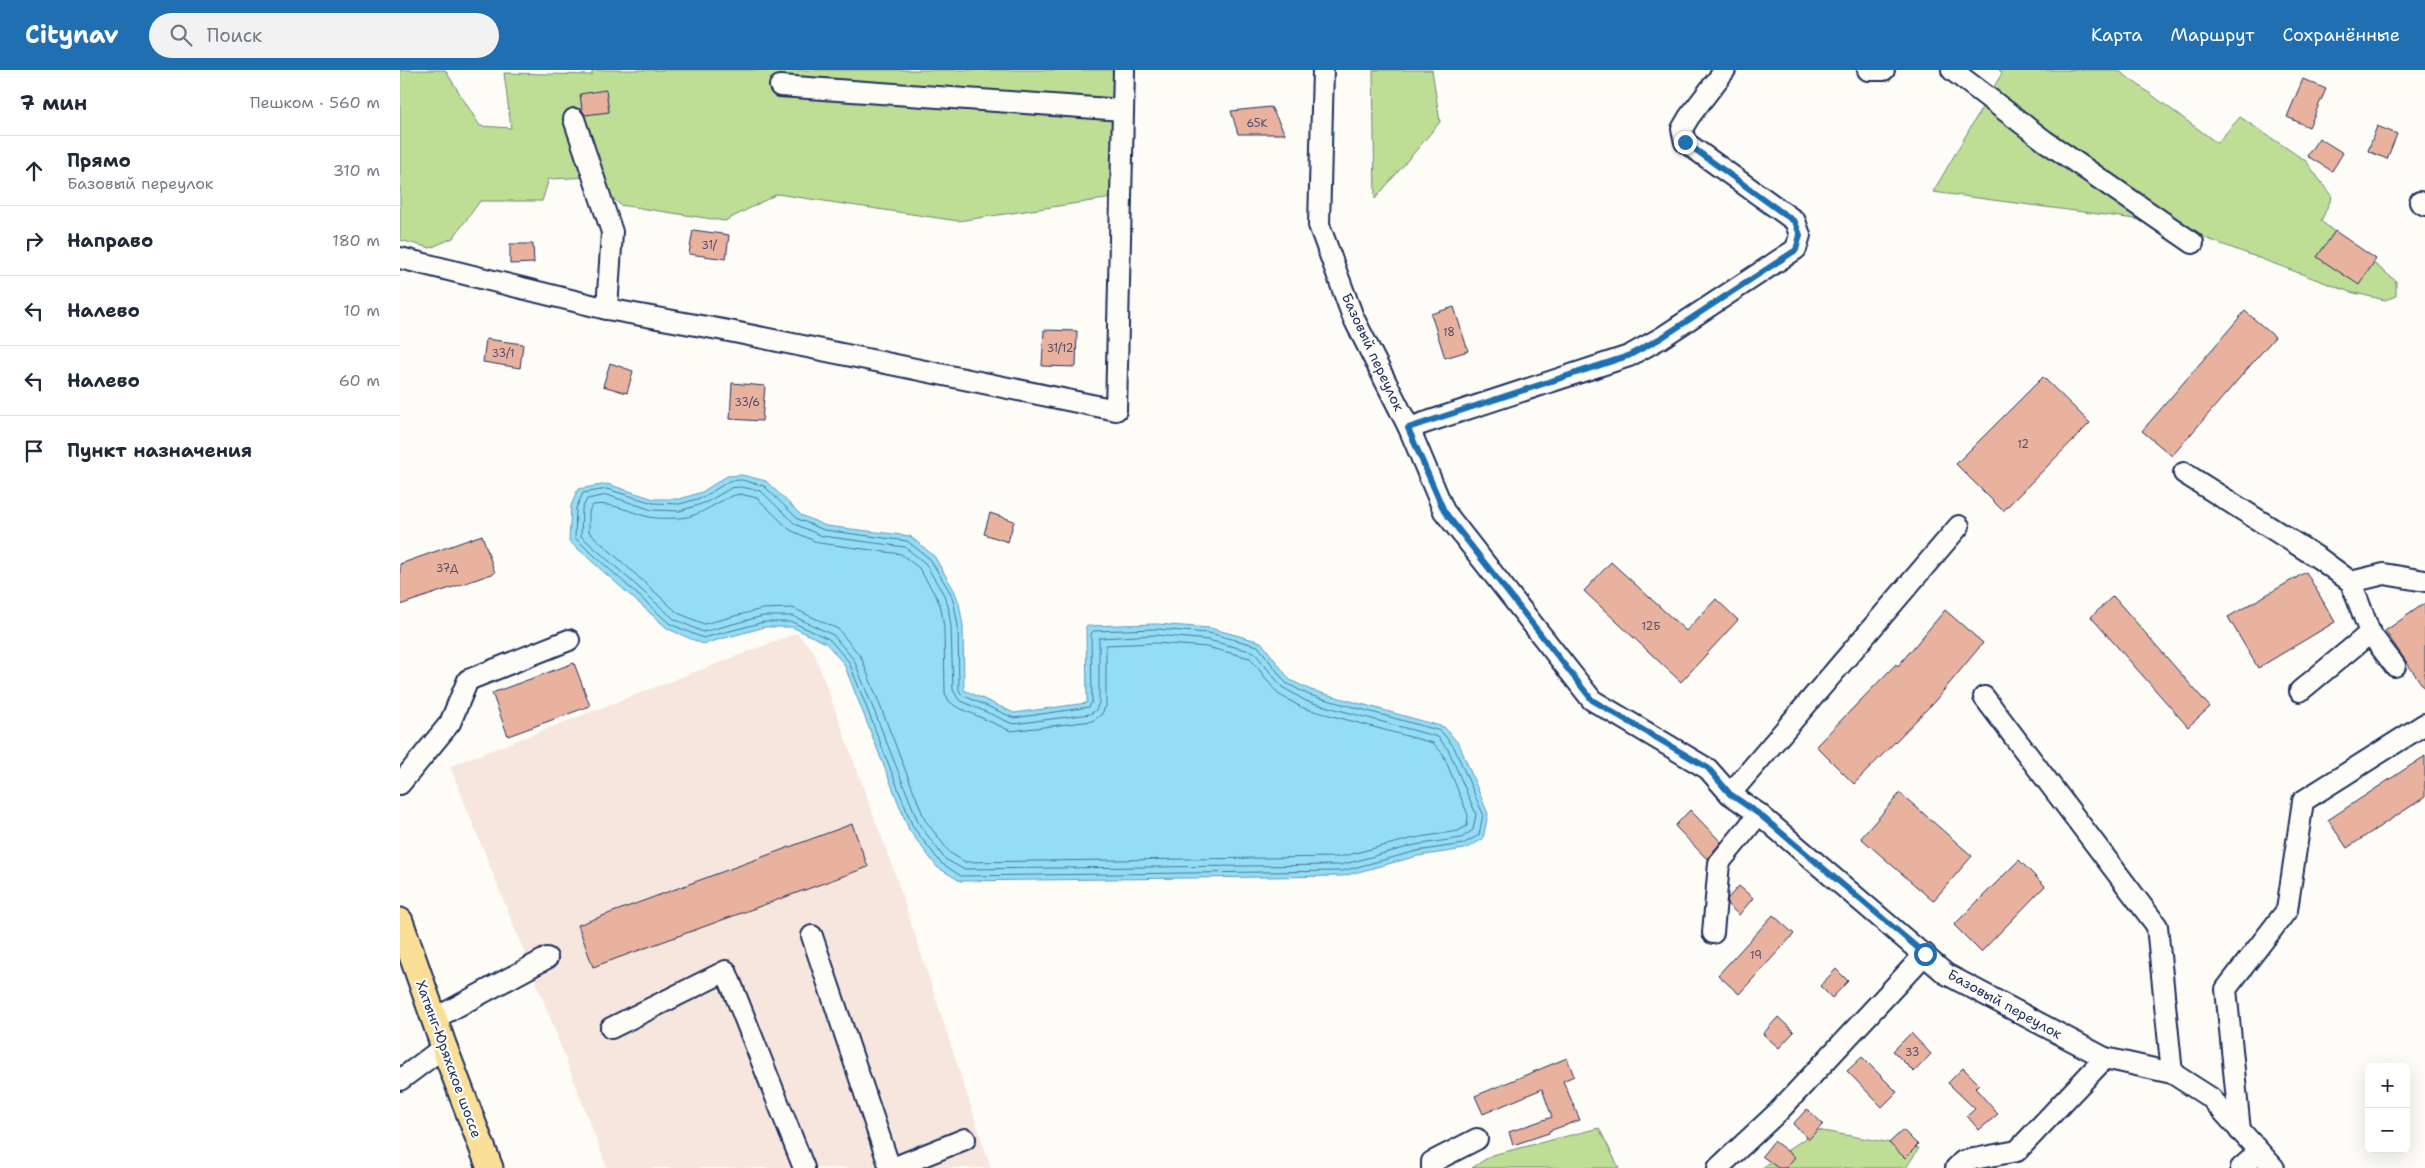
<!DOCTYPE html>
<html lang="ru">
<head>
<meta charset="utf-8">
<style>
  body { margin:0; font-family:"Shantell Sans",sans-serif; background:#f2f2f3; color:#1f2937 }
  .controls { position:absolute; right:15px; bottom:15px; display:grid; overflow:hidden; border-radius:8px; box-shadow:0 5px 20px #0002 }
  .controls button { width:45px; height:45px; display:grid; place-items:center; padding:0; border:0; border-bottom:1px solid #e0e1e3; background:#fff; color:#1f2937; font:25px sans-serif }
  .stop { position:absolute; width:15px; height:15px; margin:-11px; border:4px solid #1f6fb2; border-radius:50%; background:#fff }
  .stop.end { background:#1f6fb2; border-color:#fff; box-shadow:0 1px 5px #0008 }
  .list { margin:0; padding:0; list-style:none }
  h2 { display:flex; justify-content:space-between; align-items:center; height:65px; margin:0; padding:0 20px; font-size:21px }
  h2 small { font-size:16px; font-weight:400; color:#747a83 }
  .list li { display:grid; grid-template-columns:32px 1fr auto; gap:15px; align-items:center; box-sizing:border-box; height:70px; padding:0 20px; border-top:1px solid #e0e1e3 }
  .list b { display:block; font-size:19px; white-space:nowrap }
  .list p { margin:0; font-size:16px; white-space:nowrap; color:#747a83 }
  .list em { font-size:16px; font-style:normal; color:#747a83 }
  .icon { flex:none; width:28px; height:28px; fill:none; stroke:currentColor; stroke-width:2; stroke-linecap:round; stroke-linejoin:round }
  .map { position:relative; flex:none; width:2025px; height:1098px; overflow:hidden }
  header { display:flex; align-items:center; gap:30px; box-sizing:border-box; height:70px; padding:0 25px; background:#1f6fb2; color:#fff }
  header strong { font-size:24px }
  nav { display:flex; gap:28px; margin-inline-start:auto; font-size:18px }
  .search { width:350px; height:45px; background:#f2f2f3; display:flex; align-items:center; gap:12px; box-sizing:border-box; padding:0 18px; border-radius:28px; color:#747a83; font-size:19px }
  main { display:flex }
  aside { flex:1; background:#fff }
  .map>svg:first-child { display:block }
  .built { fill:#f7e6dd }
  .green { fill:#bedd95; stroke:#6c867a }
  .water { fill:#93def4; stroke:#6398b8 }
  .lines { fill:none; stroke-linecap:round; stroke-linejoin:round }
  .shore { stroke:#4b759a; stroke-width:1 }
  .building { fill:#e9b29f; stroke:#1b2f5e }
  .minor-casing { stroke:#1b2f5e; stroke-width:24 }
  .major-casing { stroke:#1b2f5e; stroke-width:29 }
  .minor { stroke:#fdfcf7; stroke-width:20 }
  .major { stroke:#fbdf96; stroke-width:25 }
  .route { stroke:#1f6fb2; stroke-width:6 }
  .labels { text-anchor:middle; stroke-width:4.5; stroke-linejoin:round; paint-order:stroke }
  .number-label { font-size:11px; fill:#4e506e }
  .street-label { font-size:14px; fill:#1b2f5e; stroke:#fdfcf7 }
</style>
</head>
<body>
<header>
<strong>Citynav</strong>
<div class="search"><svg class="icon" aria-label="search" viewBox="0 0 24 24"><circle cx="10" cy="10" r="6"/><path d="M15 15l6 6"/></svg>Поиск</div>
<nav><a>Карта</a><a>Маршрут</a><a>Сохранённые</a></nav>
</header>
<main>
<aside>
<h2>7 мин<small>Пешком · 560 m</small></h2>
<ul class="list">
<li><svg class="icon" aria-label="ahead" viewBox="0 0 24 24"><path d="M12 20V5M6 11l6-6 6 6"/></svg><div><b>Прямо</b><p>Базовый переулок</p></div><em>310 m</em></li>
<li><svg class="icon" aria-label="right" viewBox="0 0 24 24"><path d="M7 20v-9h11M14 6l5 5-5 5"/></svg><div><b>Направо</b></div><em>180 m</em></li>
<li><svg class="icon" aria-label="left" viewBox="0 0 24 24"><path d="M17 20v-9H6M10 6l-5 5 5 5"/></svg><div><b>Налево</b></div><em>10 m</em></li>
<li><svg class="icon" aria-label="left" viewBox="0 0 24 24"><path d="M17 20v-9H6M10 6l-5 5 5 5"/></svg><div><b>Налево</b></div><em>60 m</em></li>
<li><svg class="icon" aria-label="arrive" viewBox="0 0 24 24"><path d="M6 21V4h12l-3 4 3 4H6"/></svg><div><b>Пункт назначения</b></div></li>
</ul>
</aside>
<div class="map">
<svg width="2025" height="1098" viewBox="0 0 2025 1098">
  <rect width="100%" height="100%" fill="#fdfcf7"/>
  <filter id="ink" filterUnits="userSpaceOnUse"><feTurbulence type="fractalNoise" baseFrequency=".02" numOctaves="2"/><feDisplacementMap in="SourceGraphic" scale="10" xChannelSelector="R" yChannelSelector="G"/><feConvolveMatrix kernelMatrix="1 2 1 2 8 2 1 2 1" color-interpolation-filters="sRGB"/></filter>
  <g filter="url(#ink)">
    <path class="built" d="M 397,563 L 414,582 L 496,807 L 591,1098 L 207,1098 L 144,932 L 50,696 Z"/>
    <g class="green">
      <path d="M 0,0 L 45,0 L 80,56 L 111,58 L 104,3 L 192,5 L 192,0 L 715,0 L 712,128 L 558,151 L 377,124 L 325,151 L 220,135 L 192,107 L 149,109 L 142,131 L 80,131 L 53,168 L 30,178 L 0,170 Z"/>
      <path d="M 973,0 L 1032,0 L 1040,52 L 975,129 Z"/>
      <path d="M 1599,0 L 1718,0 L 1817,73 L 1840,47 L 1906,91 L 1932,127 L 1921,151 L 1996,211 L 1996,226 L 1985,230 L 1950,222 L 1765,153 L 1533,122 L 1602,3 Z"/>
      <path d="M 1199,1058 L 1219,1098 L 1072,1098 L 1092,1085 Z"/>
      <path d="M 1417,1060 L 1519,1078 L 1506,1098 L 1362,1098 Z"/>
    </g>
    <path class="water" d="M 342,405 L 366,411 L 401,445 L 426,456 L 510,466 L 534,486 L 554,520 L 559,533 L 563,556 L 564,620 L 614,643 L 687,633 L 686,556 L 756,554 L 810,558 L 861,572 L 890,610 L 911,620 L 1044,657 L 1059,674 L 1088,744 L 1083,769 L 1065,779 L 1018,786 L 943,806 L 560,811 L 537,797 L 509,760 L 444,594 L 426,573 L 392,557 L 365,557 L 303,574 L 268,559 L 169,471 L 171,436 L 178,419 L 207,414 L 254,429 L 280,429 L 302,422 L 327,406 Z"/>
    <g class="lines">
      <g class="shore">
        <path d="M 342,410 L 364,416 L 398,449 L 424,460 L 507,471 L 530,489 L 550,522 L 554,534 L 558,556 L 559,620 L 562,625 L 614,648 L 689,637 L 692,632 L 691,564 L 693,561 L 756,559 L 809,563 L 858,576 L 886,613 L 909,625 L 1041,661 L 1054,677 L 1083,744 L 1079,765 L 1063,774 L 1017,781 L 942,801 L 561,806 L 541,793 L 513,757 L 449,592 L 429,569 L 392,552 L 364,552 L 303,568 L 270,554 L 175,468 L 176,438 L 183,423 L 207,419 L 253,433 L 280,434 L 304,427 L 329,411 Z"/>
        <path d="M 341,417 L 361,421 L 395,454 L 422,466 L 505,477 L 525,493 L 544,525 L 548,536 L 551,557 L 553,620 L 559,630 L 613,654 L 690,644 L 696,640 L 699,633 L 699,568 L 756,565 L 808,570 L 854,582 L 882,617 L 906,631 L 1038,667 L 1049,681 L 1076,744 L 1073,760 L 1061,768 L 1015,775 L 941,795 L 563,799 L 545,789 L 519,754 L 454,590 L 433,565 L 393,546 L 363,546 L 303,562 L 274,549 L 181,466 L 182,439 L 187,429 L 207,425 L 252,440 L 280,441 L 307,432 L 331,418 Z"/>
        <path d="M 340,424 L 357,428 L 390,460 L 419,473 L 501,484 L 519,498 L 537,528 L 541,538 L 544,558 L 545,623 L 549,631 L 555,636 L 611,661 L 692,651 L 701,645 L 706,636 L 706,575 L 755,573 L 807,577 L 850,588 L 878,624 L 903,638 L 1033,673 L 1043,684 L 1068,745 L 1067,756 L 1058,761 L 1014,768 L 940,787 L 565,792 L 550,783 L 525,750 L 461,587 L 438,559 L 393,538 L 362,539 L 304,554 L 278,543 L 189,462 L 189,441 L 193,435 C 213,432 229,442 249,447 C 258,449 270,448 280,448 C 303,447 322,426 340,424 Z"/>
      </g>
    </g>
    <g class="building">
      <path d="M 1903,9 L 1926,19 L 1909,57 L 1887,47 Z"/>
      <path d="M 206,20 L 209,42 L 185,45 L 182,40 L 180,24 Z"/>
      <path d="M 871,37 L 885,64 L 838,64 L 831,41 Z"/>
      <path d="M 1977,56 L 1997,64 L 1987,89 L 1968,81 Z"/>
      <path d="M 1919,68 L 1943,83 L 1932,101 L 1907,86 Z"/>
      <path d="M 293,160 L 329,165 L 326,189 L 289,184 Z"/>
      <path d="M 1935,161 L 1976,189 L 1959,215 L 1917,187 Z"/>
      <path d="M 110,174 L 133,174 L 134,193 L 110,194 Z"/>
      <path d="M 1054,237 L 1068,281 L 1045,288 L 1031,244 Z"/>
      <path d="M 1845,241 L 1875,267 L 1772,386 L 1742,361 Z"/>
      <path d="M 644,260 L 677,261 L 676,297 L 642,296 Z"/>
      <path d="M 86,269 L 123,274 L 120,298 L 83,292 Z"/>
      <path d="M 210,293 L 233,301 L 227,323 L 203,316 Z"/>
      <path d="M 1643,307 L 1690,353 L 1603,441 L 1556,394 Z"/>
      <path d="M 332,313 L 365,316 L 362,351 L 330,349 Z"/>
      <path d="M 590,443 L 614,451 L 608,472 L 584,464 Z"/>
      <path d="M 82,465 L 95,503 L 0,535 L 0,494 Z"/>
      <path d="M 1211,492 L 1286,561 L 1316,529 L 1338,550 L 1281,612 L 1184,521 Z"/>
      <path d="M 1906,502 L 1935,552 L 1858,598 L 1828,547 Z"/>
      <path d="M 1713,526 L 1810,637 L 1788,657 L 1691,547 Z"/>
      <path d="M 2025,533 L 2025,619 L 1985,561 Z"/>
      <path d="M 1545,540 L 1583,573 L 1534,632 L 1454,714 L 1416,676 L 1496,594 L 1498,596 Z"/>
      <path d="M 174,593 L 190,636 L 108,666 L 92,623 Z"/>
      <path d="M 2025,686 L 2025,727 L 1947,778 L 1928,750 Z"/>
      <path d="M 1500,723 L 1572,786 L 1533,831 L 1461,768 Z"/>
      <path d="M 1290,740 L 1321,772 L 1307,789 L 1275,756 Z"/>
      <path d="M 452,754 L 468,797 L 193,897 L 178,855 Z"/>
      <path d="M 1619,790 L 1645,816 L 1581,882 L 1554,855 Z"/>
      <path d="M 1339,816 L 1353,828 L 1339,845 L 1327,834 L 1328,828 Z"/>
      <path d="M 1373,845 L 1394,864 L 1339,924 L 1318,905 Z"/>
      <path d="M 1436,899 L 1448,911 L 1432,928 L 1420,916 Z"/>
      <path d="M 1378,947 L 1394,962 L 1379,978 L 1363,964 Z"/>
      <path d="M 1511,963 L 1531,984 L 1514,1002 L 1493,981 Z"/>
      <path d="M 1462,987 L 1497,1022 L 1482,1037 L 1447,1001 Z"/>
      <path d="M 1167,988 L 1174,1006 L 1163,1011 L 1180,1050 L 1149,1061 L 1149,1063 L 1113,1075 L 1109,1062 L 1152,1047 L 1142,1019 L 1083,1044 L 1075,1026 Z"/>
      <path d="M 1563,998 L 1579,1014 L 1575,1018 L 1598,1044 L 1579,1060 L 1567,1046 L 1575,1039 L 1548,1013 Z"/>
      <path d="M 1407,1039 L 1423,1054 L 1409,1069 L 1393,1054 Z"/>
      <path d="M 1503,1060 L 1518,1075 L 1505,1088 L 1489,1073 Z"/>
      <path d="M 1374,1071 L 1395,1087 L 1386,1098 L 1378,1098 L 1362,1086 Z"/>
    </g>
    <g class="lines">
      <g class="minor-casing">
        <g id="minor">
          <path d="M 923,0 L 919,155 L 953,247 L 1009,358 L 1044,441 L 1192,630 L 1308,699 L 1330,724 L 1359,744 L 1546,904 L 1705,988 L 1772,1003 L 1811,1028 L 1874,1098"/>
          <path d="M 1468,0 L 1484,0"/>
          <path d="M 1552,0 L 1645,71 L 1793,173"/>
          <path d="M 380,16 L 723,40"/>
          <path d="M 174,49 L 212,162 L 207,239"/>
          <path d="M 2020,132 L 2025,135"/>
          <path d="M 0,188 L 207,239 L 329,261 L 716,340 L 724,0"/>
          <path d="M 1009,358 L 1229,286 L 1261,268 L 1396,179 L 1400,165 L 1395,151 L 1285,72 L 1282,59 L 1289,47 L 1325,0"/>
          <path d="M 1784,403 L 1920,489 L 1951,512 L 1984,504 L 2025,511"/>
          <path d="M 1951,512 L 1970,563 L 1995,596"/>
          <path d="M 1900,621 L 1970,563"/>
          <path d="M 1584,627 L 1757,856 L 1772,1003"/>
          <path d="M 0,714 L 50,653 L 68,610 L 169,570"/>
          <path d="M 1330,724 L 1559,456"/>
          <path d="M 1313,863 L 1319,793 L 1359,744"/>
          <path d="M 412,866 L 490,1098"/>
          <path d="M 34,949 L 147,888"/>
          <path d="M 211,958 L 326,901 L 404,1098"/>
          <path d="M 0,1010 L 44,977"/>
          <path d="M 1840,1061 L 1826,919 L 1887,840 L 1903,731 L 2025,654"/>
          <path d="M 493,1098 L 565,1069"/>
          <path d="M 1032,1098 L 1032,1092 L 1077,1069"/>
          <path d="M 1318,1098 L 1378,1042 L 1525,884"/>
          <path d="M 1556,1098 L 1563,1091 L 1617,1081 L 1705,988"/>
          <path d="M 1841,1098 L 1859,1082"/>
        </g>
      </g>
      <g class="major-casing">
        <path id="major" d="M 0,851 L 44,977 L 90,1098"/>
      </g>
      <use href="#minor" class="minor"/>
      <use href="#major" class="major"/>
    </g>
  </g>
  <g class="lines" filter="url(#ink)">
    <path class="route" d="M 1285,72 L 1395,152 L 1400,165 L 1396,180 L 1261,268 L 1228,286 L 1008,358 L 1044,441 L 1192,630 L 1308,698 L 1330,724 L 1359,744 L 1525,884"/>
  </g>
  <g class="labels">
    <g class="number-label">
      <text x="857" y="57">65К</text>
      <text x="309" y="179">31/</text>
      <text x="1049" y="266">18</text>
      <text x="660" y="282">31/12</text>
      <text x="103" y="287">33/1</text>
      <text x="347" y="336">33/6</text>
      <text x="1623" y="378">12</text>
      <text x="47" y="502">37Д</text>
      <text x="1251" y="560">12Б</text>
      <text x="1356" y="889">19</text>
      <text x="1512" y="986">33</text>
    </g>
    <g class="street-label">
      <text transform="translate(973 282) rotate(65)" y="5">Базовый переулок</text>
      <text transform="translate(1605 934) rotate(29)" y="5">Базовый переулок</text>
      <text transform="translate(49 989) rotate(70)" y="5">Хатынг-Юряхское шоссе</text>
    </g>
  </g>
</svg>
<div class="controls">
<button>+</button>
<button>−</button>
</div>
<div class="stop" style="left:1525px;top:884px"></div>
<div class="stop end" style="left:1285px;top:72px"></div>
</div>
</main>
</body>
</html>
